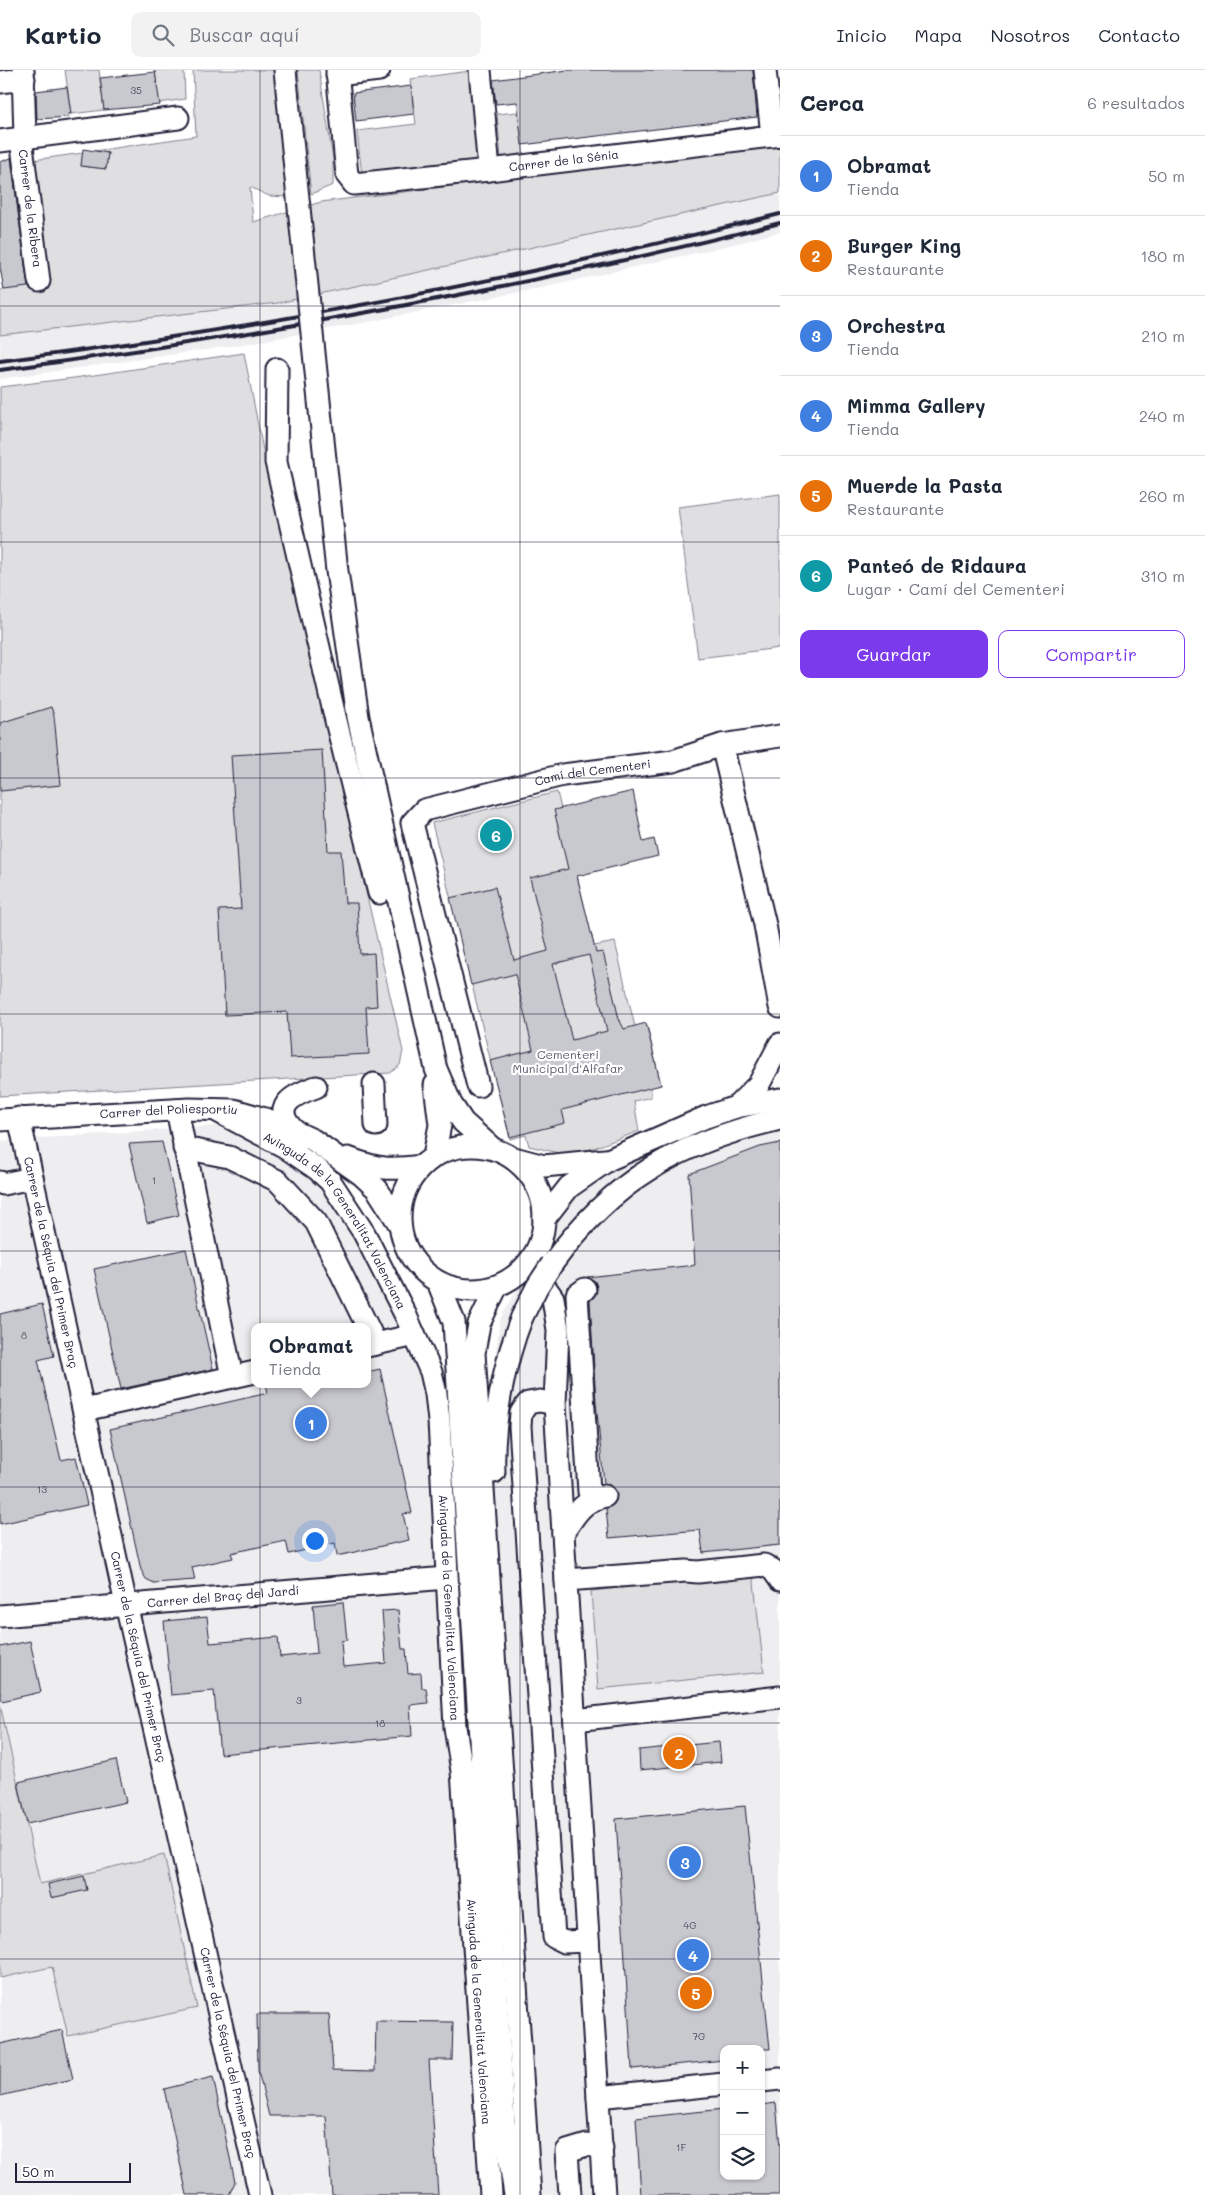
<!DOCTYPE html>
<html lang="es">
<head>
<meta charset="utf-8">
<style>
  body { margin:0; font-family:Mali,sans-serif; background:#f2f2f3; color:#1f2937 }
  .controls { position:absolute; right:15px; bottom:15px; display:grid; overflow:hidden; border-radius:10px; box-shadow:0 1px 4px #0004 }
  .controls button { width:45px; height:45px; display:grid; place-items:center; padding:0; border:0; border-bottom:1px solid #e0e1e3; background:#fff; color:#1f2937; font:25px sans-serif }
  .scale { position:absolute; left:15px; bottom:12px; width:116px; box-sizing:border-box; padding-left:5px; border:2px solid #22223b; border-top:0; font-size:14px; line-height:18px; white-space:nowrap; color:#22223b; -webkit-text-stroke:4px #fff; paint-order:stroke }
  .you { position:absolute; left:314px; top:1470px; width:18px; height:18px; margin:-12px; border:4px solid #fff; border-radius:50%; background:#1a73e8; box-shadow:0 0 0 8px #1a73e833 }
  .badge { display:grid; place-items:center; width:32px; height:32px; border-radius:50%; background:#7c3aed; color:#fff; font-size:16px; font-weight:700 }
  .pin { position:absolute; translate:-50% -50%; border:2px solid #fff; box-shadow:0 1px 5px #0006 }
  .popup { position:absolute; left:251px; top:1253px; width:120px; height:65px; box-sizing:border-box; display:grid; place-content:center; border-radius:10px; background:#fff; filter:drop-shadow(0 1px 4px #0005); font-size:16px; white-space:nowrap; color:#747a83 }
  .popup b { font-size:19px; color:#1f2937 }
  .popup::after { content:''; position:absolute; left:50%; top:100%; margin-left:-10px; border:10px solid transparent; border-top-color:#fff }
  .list { margin:0; padding:0; list-style:none }
  h2 { display:flex; justify-content:space-between; align-items:center; height:65px; margin:0; padding:0 20px; font-size:21px }
  h2 small { font-size:16px; font-weight:400; color:#747a83 }
  .list li { display:grid; grid-template-columns:32px 1fr auto; gap:15px; align-items:center; box-sizing:border-box; height:80px; padding:0 20px; border-top:1px solid #e0e1e3 }
  .list b { display:block; font-size:19px; white-space:nowrap }
  .list p { margin:0; font-size:16px; white-space:nowrap; color:#747a83 }
  .list em { font-size:16px; font-style:normal; color:#747a83 }
  .actions { display:flex; gap:10px; padding:15px 20px }
  .actions a { flex:1; padding:11px 0; border:1px solid #7c3aed; border-radius:10px; text-align:center; font-size:18px; color:#7c3aed }
  .actions .main { background:#7c3aed; color:#fff }
  .icon { flex:none; width:28px; height:28px; fill:none; stroke:currentColor; stroke-width:2; stroke-linecap:round; stroke-linejoin:round }
  .map { position:relative; flex:none; width:780px; height:2125px; overflow:hidden }
  header { display:flex; align-items:center; gap:30px; box-sizing:border-box; height:70px; padding:0 25px; background:#fff; border-bottom:1px solid #e0e1e3 }
  header strong { font-size:24px }
  nav { display:flex; gap:28px; margin-inline-start:auto; font-size:18px }
  .search { width:350px; height:45px; background:#f2f2f3; display:flex; align-items:center; gap:12px; box-sizing:border-box; padding:0 18px; border-radius:10px; color:#747a83; font-size:19px }
  main { display:flex }
  aside { flex:1; background:#fff }
  .map>svg:first-child { display:block }
  .built { fill:#eeeef1; fill-rule:evenodd }
  .green { fill:#dfdfe2; stroke:#80808e }
  .building { fill:#c8c8cf; stroke:#22223b; fill-rule:evenodd }
  .lines { fill:none; stroke-linecap:round; stroke-linejoin:round }
  .minor-casing { stroke:#22223b; stroke-width:25 }
  .minor { stroke:#fff; stroke-width:21 }
  .rail { stroke:#22223b; stroke-width:4 }
  .minor-bridge-casing { stroke:#22223b; stroke-width:25; stroke-linecap:butt }
  .minor-bridge { stroke:#fff; stroke-width:21 }
  .grid { fill:none; stroke:#22223b; stroke-width:1; stroke-opacity:0.55 }
  .labels { text-anchor:middle; stroke-width:4.5; stroke-linejoin:round; paint-order:stroke }
  .number-label { font-size:10px; fill:#4c4c60 }
  .street-label { font-size:12px; fill:#22223b; stroke:#fff }
  .park-label { font-size:12px; fill:#5b5b6d; stroke:#fff }
</style>
</head>
<body>
<header>
<strong>Kartio</strong>
<div class="search"><svg class="icon" aria-label="search" viewBox="0 0 24 24"><circle cx="10" cy="10" r="6"/><path d="M15 15l6 6"/></svg>Buscar aquí</div>
<nav><a>Inicio</a><a>Mapa</a><a>Nosotros</a><a>Contacto</a></nav>
</header>
<main>
<div class="map">
<svg width="780" height="2125" viewBox="0 0 780 2125">
  <rect width="100%" height="100%" fill="#fff"/>
  <filter id="ink" filterUnits="userSpaceOnUse"><feTurbulence type="fractalNoise" baseFrequency=".02" numOctaves="2"/><feDisplacementMap in="SourceGraphic" scale="10" xChannelSelector="R" yChannelSelector="G"/><feConvolveMatrix kernelMatrix="1 2 1 2 8 2 1 2 1" color-interpolation-filters="sRGB"/></filter>
  <g filter="url(#ink)">
    <g class="built">
      <path d="M 780,123 L 780,162 L 722,177 L 546,217 L 362,253 L 232,276 L 0,309 L 0,265 L 278,233 Z"/>
      <path d="M 780,1016 L 780,2125 L 543,2125 L 486,1360 L 500,1249 L 566,1136 L 644,1060 L 726,1027 ZM 724,1979 L 761,1979 L 761,2106 L 724,2106 Z"/>
      <path d="M 228,1055 L 307,1095 L 356,1167 L 427,1309 L 479,2125 L 0,2125 L 0,1071 ZM 255,1257 L 367,1257 L 367,1314 L 255,1314 Z"/>
    </g>
    <g class="green">
      <path d="M 65,0 L 99,0 L 104,40 L 71,44 Z"/>
      <path d="M 155,0 L 184,0 L 185,29 L 159,33 Z"/>
      <path d="M 193,0 L 278,0 L 288,127 L 269,126 L 250,117 L 253,152 L 321,132 L 780,76 L 780,123 L 278,233 L 0,265 L 0,220 L 33,216 L 33,90 L 83,83 L 81,96 L 106,99 L 108,83 L 94,81 L 196,66 Z"/>
      <path d="M 298,0 L 319,0 L 333,89 L 333,115 L 311,124 Z"/>
      <path d="M 470,1 L 478,92 L 362,106 L 357,61 L 416,54 L 410,9 Z"/>
      <path d="M 518,42 L 524,86 L 501,89 L 497,44 Z"/>
      <path d="M 244,283 L 262,375 L 403,981 L 400,995 L 390,1003 L 0,1026 L 0,317 L 74,308 Z"/>
      <path d="M 780,424 L 780,578 L 698,588 L 678,437 Z"/>
      <path d="M 557,722 L 594,876 L 615,872 L 635,957 L 647,955 L 661,1015 L 651,1017 L 651,1027 L 634,1031 L 639,1061 L 591,1079 L 567,1085 L 529,1076 L 526,1065 L 510,1069 L 432,753 Z"/>
      <path d="M 753,1504 L 764,1602 L 598,1619 L 591,1521 Z"/>
      <path d="M 0,1634 L 40,1814 L 164,1785 L 197,1938 L 68,1966 L 52,1897 L 0,1908 Z"/>
    </g>
    <g class="building">
      <path d="M 568,0 L 753,0 L 757,47 L 522,75 L 517,32 L 496,34 L 493,10 Z"/>
      <path d="M 155,2 L 160,35 L 104,40 L 100,8 Z"/>
      <path d="M 411,16 L 414,44 L 356,51 L 353,23 Z"/>
      <path d="M 67,17 L 71,44 L 68,44 L 69,47 L 37,49 L 36,21 Z"/>
      <path d="M 83,79 L 108,83 L 106,99 L 81,96 Z"/>
      <path d="M 11,88 L 28,217 L 4,220 L 0,197 L 0,92 Z"/>
      <path d="M 51,637 L 54,646 L 61,715 L 0,721 L 0,653 Z"/>
      <path d="M 322,680 L 328,781 L 341,781 L 345,833 L 357,833 L 360,884 L 374,883 L 377,936 L 366,937 L 369,984 L 290,988 L 287,942 L 225,945 L 219,840 L 241,839 L 231,685 Z"/>
      <path d="M 633,721 L 643,772 L 654,769 L 658,786 L 577,806 L 596,883 L 603,882 L 619,949 L 624,959 L 646,953 L 661,1015 L 562,1040 L 565,1053 L 510,1067 L 490,991 L 533,980 L 515,904 L 471,915 L 450,828 L 495,817 L 514,890 L 548,881 L 530,808 L 568,799 L 554,740 ZM 589,885 L 607,961 L 572,970 L 553,894 Z"/>
      <path d="M 162,1072 L 179,1145 L 147,1153 L 129,1074 Z"/>
      <path d="M 780,1073 L 780,1475 L 703,1483 L 700,1460 L 609,1468 L 606,1439 L 614,1434 L 617,1423 L 613,1417 L 604,1414 L 596,1332 L 590,1231 L 596,1224 L 597,1218 L 595,1211 L 587,1207 L 695,1195 L 689,1104 L 760,1077 Z"/>
      <path d="M 186,1179 L 213,1299 L 121,1319 L 94,1199 Z"/>
      <path d="M 42,1234 L 54,1286 L 38,1290 L 50,1343 L 61,1390 L 76,1387 L 87,1435 L 0,1454 L 0,1244 Z"/>
      <path d="M 380,1299 L 412,1443 L 403,1444 L 409,1470 L 337,1486 L 335,1473 L 289,1484 L 286,1471 L 231,1483 L 233,1488 L 192,1497 L 195,1510 L 154,1513 L 146,1509 L 141,1500 L 110,1359 L 268,1323 L 266,1314 L 367,1314 L 367,1302 Z"/>
      <path d="M 343,1532 L 347,1570 L 341,1571 L 343,1597 L 386,1593 L 382,1541 L 398,1540 L 402,1579 L 406,1579 L 408,1604 L 421,1603 L 422,1618 L 426,1618 L 428,1633 L 410,1635 L 412,1666 L 220,1684 L 214,1621 L 171,1625 L 164,1551 L 207,1547 L 210,1573 L 278,1567 L 280,1587 L 317,1583 L 313,1535 Z"/>
      <path d="M 30,1571 L 41,1622 L 2,1631 L 0,1622 L 0,1577 Z"/>
      <path d="M 719,1672 L 721,1692 L 640,1700 L 639,1680 Z"/>
      <path d="M 116,1690 L 126,1732 L 27,1754 L 18,1712 Z"/>
      <path d="M 745,1736 L 770,1979 L 724,1979 L 724,1990 L 632,1999 L 616,1749 Z"/>
      <path d="M 84,1806 L 87,1820 L 51,1828 L 48,1814 Z"/>
      <path d="M 257,1944 L 329,1944 L 333,2000 L 375,2001 L 376,1951 L 453,1952 L 452,1990 L 429,1990 L 438,2125 L 332,2125 L 326,2046 L 269,2046 L 258,2001 Z"/>
      <path d="M 62,1960 L 73,2009 L 0,2026 L 0,1974 Z"/>
      <path d="M 213,2007 L 235,2112 L 229,2125 L 187,2125 L 164,2019 Z"/>
      <path d="M 776,2033 L 780,2076 L 780,2125 L 641,2125 L 636,2048 L 724,2039 L 724,2106 L 761,2106 L 761,2035 Z"/>
    </g>
    <g class="lines">
      <g class="minor-casing">
        <g id="minor">
          <path d="M 23,0 L 25,67"/>
          <path d="M 285,0 L 295,99"/>
          <path id="s1" d="M 337,0 L 347,105 L 354,114 L 489,100 L 780,65"/>
          <path d="M 480,0 L 489,100"/>
          <path d="M 765,0 L 772,66"/>
          <path d="M 337,5 L 379,0"/>
          <path d="M 0,12 L 24,9"/>
          <path id="s2" d="M 21,68 L 39,211"/>
          <path d="M 0,71 L 178,48"/>
          <path d="M 277,299 L 276,392 L 337,655 L 379,823"/>
          <path d="M 325,389 L 337,501 L 358,647 L 436,999 L 451,1034 L 463,1052 L 492,1078"/>
          <path d="M 722,675 L 765,855 L 780,937"/>
          <path d="M 374,1014 L 376,1055"/>
          <path id="s3" d="M 478,1016 L 412,753 L 424,740 L 563,705 L 673,691 L 722,675 L 780,666"/>
          <path d="M 736,1037 L 759,1014 L 780,974"/>
          <path d="M 177,1040 L 232,1307"/>
          <path id="s4" d="M 215,1040 L 285,1077 L 317,1099 L 330,1111 L 364,1163 L 406,1246 L 431,1302 L 436,1324 L 439,1351 L 455,1657 L 462,1701 L 491,2125"/>
          <path id="s5" d="M 19,1048 L 126,1534 L 260,2125"/>
          <path id="s6" d="M 0,1050 L 189,1039 L 234,1040 L 272,1051 L 313,1070 L 362,1105 L 377,1119 L 400,1155"/>
          <path d="M 296,1062 C 269,1038 292,1025 316,1017"/>
          <circle cx="472" cy="1148" r="72"/>
          <path d="M 184,1078 L 229,1087 L 278,1111 L 316,1152 L 376,1274"/>
          <path d="M 434,1086 L 440,1055 L 435,1015"/>
          <path d="M 348,1088 C 379,1100 390,1100 422,1096"/>
          <path d="M 514,1088 L 544,1096 L 605,1090"/>
          <path d="M 0,1112 L 3,1114 L 32,1108"/>
          <path d="M 544,1149 L 569,1117 L 608,1090 L 706,1047 L 736,1037 L 780,1029"/>
          <path d="M 528,1193 L 553,1228 L 558,1260 L 555,1334 L 604,2125"/>
          <path d="M 552,1194 C 613,1109 680,1072 780,1049"/>
          <path d="M 438,1212 L 454,1252 L 504,2052 L 515,2125"/>
          <path d="M 497,1216 L 479,1254 L 474,1283 L 530,2125"/>
          <path d="M 585,1219 L 577,1225 L 589,1422"/>
          <path d="M 367,1276 L 415,1265"/>
          <path d="M 555,1334 L 540,1331 L 528,1333 L 521,1343 L 520,1356 L 554,1867 L 564,1872 L 588,1871"/>
          <path d="M 84,1340 L 255,1302"/>
          <path d="M 494,1402 C 492,1353 504,1293 522,1247"/>
          <path d="M 563,1463 C 576,1444 582,1431 605,1426"/>
          <path d="M 566,1510 L 686,1501 L 698,1502 L 764,1495 L 773,1500 L 780,1510"/>
          <path id="s7" d="M 0,1546 L 446,1508"/>
          <path d="M 575,1650 L 780,1627"/>
          <path d="M 761,2011 L 780,2009"/>
          <path d="M 598,2027 L 724,2014"/>
          <path d="M 570,2125 L 567,2081 L 587,2075 L 602,2078"/>
        </g>
      </g>
      <use href="#minor" class="minor"/>
      <g class="rail">
        <path d="M 0,291 C 263,258 523,208 780,144"/>
        <path d="M 0,300 C 263,265 523,218 780,153"/>
      </g>
      <g class="minor-bridge-casing">
        <g id="minor-bridge">
          <path d="M 295,99 L 325,389"/>
          <path d="M 522,1247 L 537,1217 L 552,1194"/>
        </g>
      </g>
      <use href="#minor-bridge" class="minor-bridge"/>
    </g>
  </g>
  <path class="grid" d="M 260,0 L 260,2125M 520,0 L 520,2125M 0,236 L 780,236M 0,472 L 780,472M 0,708 L 780,708M 0,944 L 780,944M 0,1181 L 780,1181M 0,1417 L 780,1417M 0,1653 L 780,1653M 0,1889 L 780,1889"/>
  <g class="labels">
    <g class="number-label">
      <text x="136" y="24">35</text>
      <text x="154" y="1114">1</text>
      <text x="24" y="1269">8</text>
      <text x="42" y="1423">13</text>
      <text x="299" y="1634">3</text>
      <text x="380" y="1657">18</text>
      <text x="690" y="1859">4G</text>
      <text x="699" y="1970">7G</text>
      <text x="681" y="2081">1F</text>
    </g>
    <g class="street-label">
      <text dy="4" stroke="none"><textPath href="#s1" startOffset="328">Carrer de la Sénia</textPath></text>
      <text dy="4" stroke="none"><textPath href="#s2" startOffset="71">Carrer de la Ribera</textPath></text>
      <text dy="4" stroke="none"><textPath href="#s3" startOffset="462">Camí del Cementeri</textPath></text>
      <text dy="4" stroke="none"><textPath href="#s6" startOffset="169">Carrer del Poliesportiu</textPath></text>
      <text dy="4" stroke="none"><textPath href="#s4" startOffset="169">Avinguda de la Generalitat Valenciana</textPath></text>
      <text dy="4" stroke="none"><textPath href="#s5" startOffset="148">Carrer de la Séquia del Primer Braç</textPath></text>
      <text dy="4" stroke="none"><textPath href="#s7" startOffset="224">Carrer del Braç del Jardí</textPath></text>
      <text dy="4" stroke="none"><textPath href="#s4" startOffset="589">Avinguda de la Generalitat Valenciana</textPath></text>
      <text dy="4" stroke="none"><textPath href="#s5" startOffset="552">Carrer de la Séquia del Primer Braç</textPath></text>
      <text dy="4" stroke="none"><textPath href="#s4" startOffset="994">Avinguda de la Generalitat Valenciana</textPath></text>
      <text dy="4" stroke="none"><textPath href="#s5" startOffset="958">Carrer de la Séquia del Primer Braç</textPath></text>
    </g>
    <g class="park-label">
      <text x="568" y="989">Cementeri<tspan x="568" dy="14">Municipal d'Alfafar</tspan></text>
    </g>
  </g>
</svg>
<div class="controls">
<button>+</button>
<button>−</button>
<button><svg class="icon" aria-label="layers" viewBox="0 0 24 24"><path d="M12 4l9 5-9 5-9-5zM3 14l9 5 9-5"/></svg></button>
</div>
<div class="scale">50 m</div>
<div class="you"></div>
<div class="pin badge" style="left:311px;top:1353px;background:#3f7fe0">1</div>
<div class="popup"><b>Obramat</b>Tienda</div>
<div class="pin badge" style="left:679px;top:1683px;background:#e8710a">2</div>
<div class="pin badge" style="left:685px;top:1792px;background:#3f7fe0">3</div>
<div class="pin badge" style="left:693px;top:1885px;background:#3f7fe0">4</div>
<div class="pin badge" style="left:696px;top:1923px;background:#e8710a">5</div>
<div class="pin badge" style="left:496px;top:765px;background:#0f9aa8">6</div>
</div>
<aside>
<h2>Cerca<small>6 resultados</small></h2>
<ul class="list">
<li><span class="badge" style="background:#3f7fe0">1</span><div><b>Obramat</b><p>Tienda</p></div><em>50 m</em></li>
<li><span class="badge" style="background:#e8710a">2</span><div><b>Burger King</b><p>Restaurante</p></div><em>180 m</em></li>
<li><span class="badge" style="background:#3f7fe0">3</span><div><b>Orchestra</b><p>Tienda</p></div><em>210 m</em></li>
<li><span class="badge" style="background:#3f7fe0">4</span><div><b>Mimma Gallery</b><p>Tienda</p></div><em>240 m</em></li>
<li><span class="badge" style="background:#e8710a">5</span><div><b>Muerde la Pasta</b><p>Restaurante</p></div><em>260 m</em></li>
<li><span class="badge" style="background:#0f9aa8">6</span><div><b>Panteó de Ridaura</b><p>Lugar · Camí del Cementeri</p></div><em>310 m</em></li>
</ul>
<div class="actions"><a class="main">Guardar</a><a>Compartir</a></div>
</aside>
</main>
</body>
</html>
